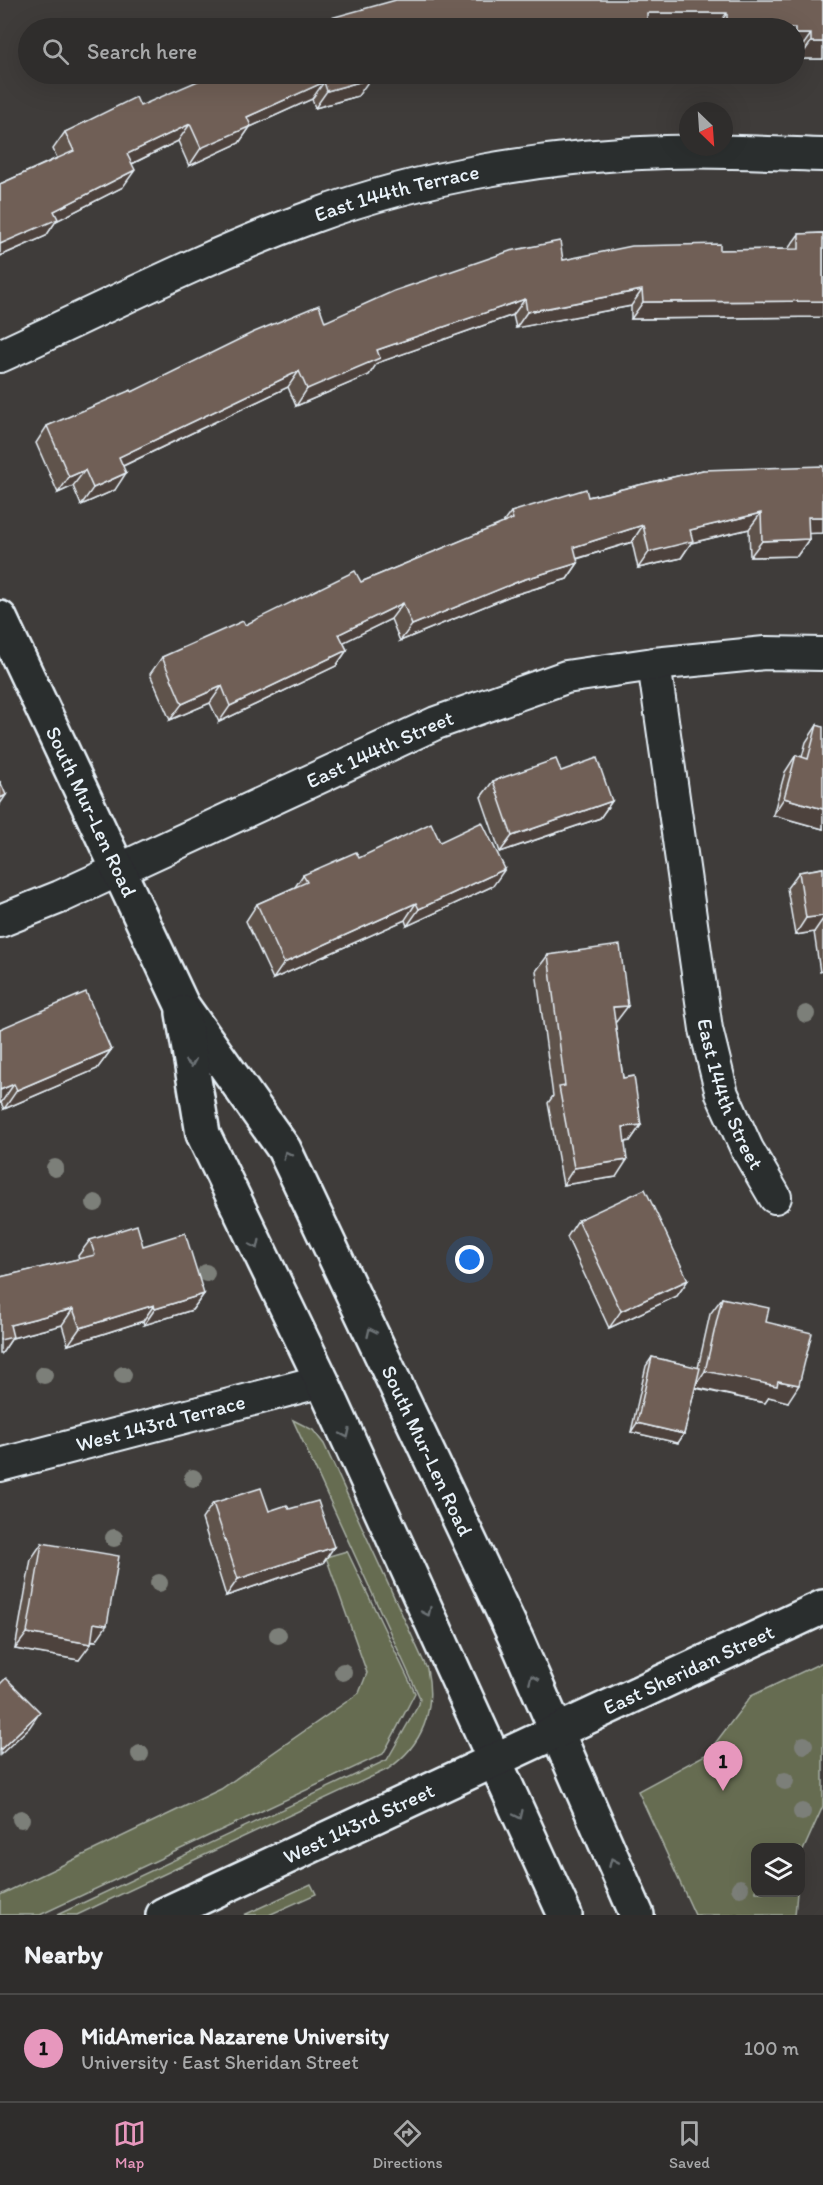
<!DOCTYPE html>
<html lang="en">
<head>
<meta charset="utf-8">
<style>
  body { margin:0; font-family:Itim,sans-serif; background:#3b3938; color:#f1f3f6 }
  .controls { position:absolute; right:18px; bottom:18px; display:grid; overflow:hidden; border-radius:12px; box-shadow:0 6px 24px #0002 }
  .controls button { width:54px; height:54px; display:grid; place-items:center; padding:0; border:0; border-bottom:2px solid #4a4948; background:#2f2d2c; color:#f1f3f6; font:30px sans-serif }
  .compass { position:absolute; left:679px; top:102px; width:54px; height:54px; border-radius:50%; background:#2f2d2c; box-shadow:0 6px 24px #0002; rotate:155deg }
  .you { position:absolute; left:470px; top:1260px; width:21px; height:21px; margin:-15px; border:4px solid #fff; border-radius:50%; background:#1a73e8; box-shadow:0 0 0 9px #1a73e833 }
  .badge { display:grid; place-items:center; width:39px; height:39px; border-radius:50%; background:#e797bd; color:#111; font-size:20px; font-weight:700 }
  .pin { position:absolute; translate:-50% -50px; filter:drop-shadow(0 2px 3px #0008) }
  .pin::after { content:''; position:absolute; top:32px; width:21px; height:18px; background:inherit; clip-path:polygon(0 0,100% 0,50% 100%) }
  .list { margin:0; padding:0; list-style:none }
  h2 { display:flex; justify-content:space-between; align-items:center; height:78px; margin:0; padding:0 24px; font-size:26px }
  h2 small { font-size:20px; font-weight:400; color:#a7a8a9 }
  .list li { display:grid; grid-template-columns:39px 1fr auto; gap:18px; align-items:center; box-sizing:border-box; height:108px; padding:0 24px; border-top:2px solid #4a4948 }
  .list b { display:block; font-size:22px; white-space:nowrap }
  .list p { margin:0; font-size:20px; white-space:nowrap; color:#a7a8a9 }
  .list em { font-size:20px; font-style:normal; color:#a7a8a9 }
  .icon { flex:none; width:33px; height:33px; fill:none; stroke:currentColor; stroke-width:2; stroke-linecap:round; stroke-linejoin:round }
  .map { position:relative; flex:none; width:823px; height:1915px; overflow:hidden }
  .search { position:absolute; background:#2f2d2c; box-shadow:0 6px 24px #0002; left:18px; right:18px; top:18px; height:66px; display:flex; align-items:center; gap:15px; box-sizing:border-box; padding:0 21px; border-radius:33px; color:#a7a8a9; font-size:22px }
  .sheet { height:186px; background:#2f2d2c }
  nav { display:flex; justify-content:space-around; align-items:center; box-sizing:border-box; height:84px; border-top:2px solid #4a4948; background:#2f2d2c; font-size:16px; color:#a7a8a9 }
  nav a { display:grid; justify-items:center; gap:3px }
  nav .on { color:#e797bd }
  .map>svg:first-child { display:block }
  .green { fill:#666c51; stroke:#a7aea4; stroke-width:1.5 }
  .lines { fill:none; stroke-linecap:round; stroke-linejoin:round }
  .street-casing { stroke:#e8f1f8; stroke-width:36 }
  .secondary-casing { stroke:#e8f1f8; stroke-width:38 }
  .street { stroke:#2a2d2e; stroke-width:32 }
  .secondary { stroke:#2a2d2e; stroke-width:33 }
  .tree { fill:#7c7f79 }
  .wall { fill:#5f524b; stroke:#e8f1f8; stroke-width:1.5 }
  .shaded-wall { fill:#4e423d; stroke:#e8f1f8; stroke-width:1.5 }
  .building { fill:#6f5f57; stroke:#e8f1f8; stroke-width:1.5 }
  .oneway { stroke:#6c7275 }
  .labels { text-anchor:middle; stroke-width:6; stroke-linejoin:round; paint-order:stroke }
  .street-label { font-size:21px; fill:#e8f1f8; stroke:#2a2d2e }
</style>
</head>
<body>
<div class="map">
<svg width="823" height="1915" viewBox="0 0 823 1915">
  <rect width="100%" height="100%" fill="#3f3c3a"/>
  <filter id="ink" filterUnits="userSpaceOnUse"><feTurbulence type="fractalNoise" baseFrequency=".0167" numOctaves="2"/><feDisplacementMap in="SourceGraphic" scale="12" xChannelSelector="R" yChannelSelector="G"/><feConvolveMatrix kernelMatrix="1 2 1 2 8 2 1 2 1" color-interpolation-filters="sRGB"/></filter>
  <g filter="url(#ink)">
    <g class="green">
      <path d="M 293,1420 L 313,1430 L 324,1444 L 427,1669 C 436,1710 423,1745 388,1769 L 77,1915 L 57,1915 L 387,1760 L 419,1704 L 420,1698 Z"/>
      <path d="M 347,1551 L 415,1693 C 404,1714 395,1733 383,1754 L 40,1915 L 0,1915 L 0,1895 L 221,1789 L 359,1693 L 367,1673 L 326,1557 Z"/>
      <path d="M 823,1662 L 823,1806 L 801,1855 L 800,1848 L 756,1848 L 756,1892 L 797,1893 L 795,1915 L 695,1915 L 638,1791 L 707,1754 L 751,1696 Z"/>
      <path d="M 311,1884 L 316,1894 L 269,1915 L 244,1915 Z"/>
    </g>
    <g class="lines">
      <g class="street-casing">
        <g id="street">
          <path id="s1" d="M 0,356 C 104,308 207,255 314,216 C 422,176 550,155 665,152 C 717,150 770,153 823,155"/>
          <path id="s2" d="M 654,664 L 706,1029 L 722,1094 L 747,1149 L 775,1197"/>
          <path id="s3" d="M 0,921 L 60,897 L 436,723 L 566,677 L 654,664 L 765,653 L 823,654"/>
          <path id="s4" d="M 0,1465 L 322,1381"/>
        </g>
      </g>
      <g class="secondary-casing">
        <g id="secondary">
          <path id="s5" d="M 0,618 L 182,1005 L 284,1149 L 518,1643 L 637,1915"/>
          <path d="M 183,1013 L 203,1134 L 322,1381 L 565,1915"/>
          <path id="s6" d="M 163,1915 L 823,1607"/>
        </g>
      </g>
      <use href="#street" class="street"/>
      <use href="#secondary" class="secondary"/>
    </g>
    <g class="tree">
      <circle cx="806" cy="1014" r="9"/>
      <circle cx="55" cy="1168" r="9"/>
      <circle cx="95" cy="1203" r="9"/>
      <circle cx="206" cy="1273" r="9"/>
      <circle cx="44" cy="1375" r="9"/>
      <circle cx="123" cy="1375" r="9"/>
      <circle cx="193" cy="1478" r="9"/>
      <circle cx="114" cy="1538" r="9"/>
      <circle cx="159" cy="1583" r="9"/>
      <circle cx="278" cy="1635" r="9"/>
      <circle cx="343" cy="1672" r="9"/>
      <circle cx="804" cy="1745" r="9"/>
      <circle cx="140" cy="1754" r="9"/>
      <circle cx="785" cy="1781" r="9"/>
      <circle cx="802" cy="1812" r="9"/>
      <circle cx="21" cy="1819" r="9"/>
      <circle cx="740" cy="1888" r="9"/>
    </g>
    <g class="wall">
      <path d="M 823,0 L 823,59 L 799,59 L 799,51 L 795,28 L 306,28 L 309,24 Z"/>
      <path d="M 369,74 L 358,96 L 315,108 L 312,99 L 250,127 L 239,143 L 189,166 L 178,141 L 132,164 L 123,187 L 56,221 L 46,236 L 0,256 L 0,184 L 57,158 L 53,149 L 65,132 L 140,106 Z"/>
      <path d="M 823,233 L 823,317 L 631,319 L 631,306 L 516,328 L 513,315 L 377,363 L 369,375 L 296,406 L 288,387 L 123,466 L 115,490 L 81,505 L 73,486 L 58,493 L 36,443 L 47,426 L 132,392 L 325,322 L 563,260 L 720,250 L 788,249 L 799,234 Z"/>
      <path d="M 703,470 L 823,533 L 808,533 L 809,539 L 797,556 L 750,557 L 749,529 L 691,543 L 681,558 L 638,568 L 632,542 L 577,559 L 578,563 L 567,579 L 510,596 L 400,641 L 391,619 L 343,642 L 347,650 L 336,666 L 219,722 L 210,703 L 170,720 L 150,674 L 162,657 L 361,582 L 502,524 L 511,512 L 588,497 Z"/>
      <path d="M 817,725 L 823,829 L 773,815 L 785,772 L 796,755 L 802,757 L 806,742 Z"/>
      <path d="M 561,771 L 612,801 L 600,818 L 500,852 L 481,797 L 493,781 Z"/>
      <path d="M 440,842 L 493,886 L 407,926 L 405,920 L 273,979 L 246,921 L 257,904 L 295,887 L 303,875 L 359,858 Z"/>
      <path d="M 823,868 L 823,971 L 820,972 L 814,932 L 795,935 L 787,888 L 799,872 Z"/>
      <path d="M 548,955 L 628,1006 L 615,1022 L 623,1078 L 641,1125 L 630,1141 L 625,1142 L 616,1177 L 563,1185 L 548,1103 L 553,1096 L 536,971 Z"/>
      <path d="M 0,1029 L 111,1050 L 97,1069 L 4,1109 L 1,1103 L 0,1103 Z"/>
      <path d="M 578,1220 L 688,1280 L 677,1296 L 609,1328 L 567,1237 Z"/>
      <path d="M 90,1240 L 143,1246 L 204,1294 L 192,1310 L 144,1325 L 143,1321 L 68,1345 L 62,1325 L 12,1338 L 2,1353 L 0,1277 L 79,1259 L 78,1256 Z"/>
      <path d="M 722,1298 L 766,1322 L 788,1402 L 769,1397 L 765,1403 L 695,1388 L 684,1434 L 678,1443 L 631,1432 L 646,1366 L 652,1357 L 698,1368 L 710,1314 Z"/>
      <path d="M 213,1503 L 269,1511 L 323,1563 L 226,1596 L 202,1519 Z"/>
      <path d="M 42,1543 L 96,1641 L 91,1641 L 79,1660 L 15,1649 L 31,1559 Z"/>
    </g>
    <g class="shaded-wall">
      <path d="M 647,13 L 727,13 L 716,28 L 611,28 L 614,25 Z"/>
      <path d="M 565,18 L 558,28 L 501,28 Z"/>
      <path d="M 795,34 L 811,34 L 799,51 L 795,51 Z"/>
      <path d="M 811,42 L 823,42 L 823,59 L 799,59 Z"/>
      <path d="M 439,74 L 454,74 L 437,76 Z"/>
      <path d="M 370,79 L 358,96 L 315,108 L 327,91 Z"/>
      <path d="M 324,82 L 312,99 L 250,127 L 239,143 L 189,166 L 201,148 L 247,117 Z"/>
      <path d="M 190,124 L 178,141 L 115,172 L 127,154 Z"/>
      <path d="M 135,170 L 123,187 L 56,221 L 46,236 L 0,256 L 0,244 L 54,211 Z"/>
      <path d="M 642,290 L 631,306 L 516,328 L 527,312 Z"/>
      <path d="M 525,299 L 513,315 L 377,363 L 369,375 L 296,406 L 307,389 L 377,350 Z"/>
      <path d="M 823,301 L 823,317 L 631,319 L 643,302 Z"/>
      <path d="M 299,371 L 288,387 L 108,473 L 119,457 Z"/>
      <path d="M 85,470 L 73,486 L 58,493 L 69,477 Z"/>
      <path d="M 126,473 L 115,490 L 81,505 L 93,488 Z"/>
      <path d="M 761,513 L 749,529 L 691,543 L 681,558 L 638,568 L 649,552 L 690,530 Z"/>
      <path d="M 808,517 L 823,517 L 823,533 L 797,534 Z"/>
      <path d="M 643,525 L 632,542 L 562,563 L 574,547 Z"/>
      <path d="M 809,539 L 797,556 L 750,557 L 762,541 Z"/>
      <path d="M 578,563 L 567,579 L 510,596 L 400,641 L 412,625 L 522,580 Z"/>
      <path d="M 403,603 L 391,619 L 328,650 L 339,634 Z"/>
      <path d="M 347,650 L 336,666 L 219,722 L 230,706 Z"/>
      <path d="M 222,686 L 210,703 L 170,720 L 182,704 Z"/>
      <path d="M 6,795 L 0,804 L 0,798 Z"/>
      <path d="M 784,798 L 823,809 L 823,829 L 773,815 Z"/>
      <path d="M 612,801 L 600,818 L 500,852 L 512,836 Z"/>
      <path d="M 505,869 L 493,886 L 407,926 L 419,909 Z"/>
      <path d="M 416,903 L 405,920 L 273,979 L 284,963 Z"/>
      <path d="M 823,916 L 823,919 L 814,932 L 795,935 L 806,918 Z"/>
      <path d="M 628,1006 L 616,1022 L 602,1024 L 613,1007 Z"/>
      <path d="M 111,1050 L 97,1069 L 4,1109 L 17,1090 Z"/>
      <path d="M 14,1084 L 1,1103 L 0,1103 L 0,1090 Z"/>
      <path d="M 641,1125 L 630,1141 L 611,1143 L 623,1127 Z"/>
      <path d="M 627,1160 L 616,1177 L 563,1185 L 574,1168 Z"/>
      <path d="M 688,1280 L 677,1296 L 609,1328 L 621,1311 Z"/>
      <path d="M 204,1294 L 192,1310 L 144,1325 L 155,1309 Z"/>
      <path d="M 154,1305 L 143,1321 L 68,1345 L 80,1328 Z"/>
      <path d="M 73,1309 L 62,1325 L 12,1338 L 2,1353 L 0,1353 L 0,1339 L 10,1325 Z"/>
      <path d="M 705,1371 L 778,1381 L 799,1385 L 788,1402 L 769,1397 L 765,1403 L 694,1387 Z"/>
      <path d="M 637,1423 L 684,1434 L 678,1443 L 631,1432 Z"/>
      <path d="M 334,1547 L 323,1563 L 226,1596 L 238,1579 Z"/>
      <path d="M 94,1623 L 107,1625 L 96,1641 L 82,1639 Z"/>
      <path d="M 27,1633 L 91,1644 L 79,1660 L 15,1649 Z"/>
      <path d="M 40,1712 L 29,1728 L 0,1755 L 0,1750 Z"/>
    </g>
    <g class="building">
      <path d="M 396,0 L 823,0 L 823,42 L 811,42 L 811,34 L 795,34 L 795,28 L 727,28 L 727,13 L 647,13 L 647,22 L 614,25 L 614,28 L 566,28 L 565,18 L 501,28 L 310,28 L 309,24 Z"/>
      <path d="M 214,74 L 369,74 L 370,79 L 327,91 L 324,82 L 247,117 L 251,126 L 201,148 L 190,124 L 127,154 L 135,170 L 54,211 L 58,219 L 0,244 L 0,184 L 74,151 L 65,132 L 136,97 L 140,106 Z"/>
      <path d="M 823,233 L 823,301 L 643,302 L 642,290 L 527,312 L 525,299 L 377,350 L 380,358 L 307,389 L 299,371 L 119,457 L 126,473 L 93,488 L 85,470 L 69,477 L 47,426 L 131,390 L 132,392 L 252,333 L 319,305 L 325,322 L 394,291 L 510,251 L 560,241 L 563,260 L 632,246 L 720,244 L 720,250 L 799,249 L 799,234 Z"/>
      <path d="M 823,466 L 823,517 L 808,517 L 809,539 L 762,541 L 761,513 L 690,530 L 693,541 L 649,552 L 643,525 L 574,547 L 578,563 L 522,580 L 412,625 L 403,603 L 339,634 L 347,650 L 230,706 L 222,686 L 182,704 L 162,657 L 243,621 L 245,625 L 355,571 L 361,582 L 513,519 L 511,512 L 586,489 L 588,497 L 703,470 Z"/>
      <path d="M 817,725 L 823,727 L 823,809 L 784,798 L 796,755 L 808,759 Z"/>
      <path d="M 597,758 L 612,801 L 512,836 L 493,781 L 556,759 L 561,771 Z"/>
      <path d="M 0,781 L 6,795 L 0,798 Z"/>
      <path d="M 482,822 L 505,869 L 419,909 L 416,903 L 284,963 L 257,904 L 307,882 L 303,875 L 356,852 L 359,858 L 431,823 L 440,842 Z"/>
      <path d="M 823,868 L 823,916 L 806,918 L 799,872 Z"/>
      <path d="M 620,945 L 628,1006 L 613,1007 L 623,1078 L 634,1076 L 641,1125 L 623,1127 L 627,1160 L 574,1168 L 559,1087 L 565,1086 L 548,955 Z"/>
      <path d="M 86,992 L 111,1050 L 17,1090 L 14,1084 L 0,1090 L 0,1029 Z"/>
      <path d="M 645,1189 L 688,1280 L 621,1311 L 578,1220 Z"/>
      <path d="M 137,1225 L 143,1246 L 185,1233 L 204,1294 L 155,1309 L 154,1305 L 80,1328 L 73,1309 L 10,1325 L 13,1337 L 0,1340 L 0,1277 L 95,1255 L 90,1240 Z"/>
      <path d="M 722,1298 L 769,1308 L 766,1322 L 812,1333 L 799,1385 L 778,1381 L 777,1386 L 705,1371 Z"/>
      <path d="M 652,1357 L 700,1368 L 684,1434 L 637,1423 Z"/>
      <path d="M 261,1488 L 269,1511 L 287,1505 L 289,1509 L 318,1501 L 334,1547 L 238,1579 L 213,1503 Z"/>
      <path d="M 42,1543 L 119,1556 L 107,1625 L 94,1623 L 91,1644 L 27,1633 Z"/>
      <path d="M 6,1678 L 40,1712 L 0,1750 L 0,1684 Z"/>
    </g>
    <defs><path id="oneway-chevron" d="M-2-3.5L2.5 0L-2 3.5" fill="none" stroke-width="1.6" stroke-linecap="round" stroke-linejoin="round" transform="scale(1.5)"/></defs>
    <g class="oneway">
      <use href="#oneway-chevron" transform="translate(191 1063) rotate(81)"/>
      <use href="#oneway-chevron" transform="translate(287 1155) rotate(-117)"/>
      <use href="#oneway-chevron" transform="translate(256 1245) rotate(64)"/>
      <use href="#oneway-chevron" transform="translate(371 1332) rotate(-115)"/>
      <use href="#oneway-chevron" transform="translate(346 1434) rotate(65)"/>
      <use href="#oneway-chevron" transform="translate(427 1612) rotate(65)"/>
      <use href="#oneway-chevron" transform="translate(533 1679) rotate(-113)"/>
      <use href="#oneway-chevron" transform="translate(519 1815) rotate(65)"/>
      <use href="#oneway-chevron" transform="translate(613 1862) rotate(-114)"/>
    </g>
  </g>
  <g class="labels">
    <g class="street-label">
      <text dy="7" stroke="none"><textPath href="#s1" startOffset="430">East 144th Terrace</textPath></text>
      <text dy="7" stroke="none"><textPath href="#s3" startOffset="417">East 144th Street</textPath></text>
      <text dy="7" stroke="none"><textPath href="#s5" startOffset="214">South Mur-Len Road</textPath></text>
      <text dy="7" stroke="none"><textPath href="#s2" startOffset="438">East 144th Street</textPath></text>
      <text dy="7" stroke="none"><textPath href="#s4" startOffset="166">West 143rd Terrace</textPath></text>
      <text dy="7" stroke="none"><textPath href="#s5" startOffset="938">South Mur-Len Road</textPath></text>
      <text dy="7" stroke="none"><textPath href="#s6" startOffset="580">East Sheridan Street</textPath></text>
      <text dy="7" stroke="none"><textPath href="#s6" startOffset="216">West 143rd Street</textPath></text>
    </g>
  </g>
</svg>
<div class="controls">
<button><svg class="icon" aria-label="layers" viewBox="0 0 24 24"><path d="M12 4l9 5-9 5-9-5zM3 14l9 5 9-5"/></svg></button>
</div>
<svg class="compass" viewBox="-18 -18 36 36"><path d="M0-13l5 13h-10z" fill="#e53935"/><path d="M0 13l5-13h-10z" fill="#a7a8a9"/></svg>
<div class="you"></div>
<div class="pin badge" style="left:723px;top:1791px">1</div>
<div class="search"><svg class="icon" aria-label="search" viewBox="0 0 24 24"><circle cx="10" cy="10" r="6"/><path d="M15 15l6 6"/></svg>Search here</div>
</div>
<section class="sheet">
<h2>Nearby<small></small></h2>
<ul class="list">
<li><span class="badge">1</span><div><b>MidAmerica Nazarene University</b><p>University · East Sheridan Street</p></div><em>100 m</em></li>
</ul>
</section>
<nav>
<a class="on"><svg class="icon" aria-label="map" viewBox="0 0 24 24"><path d="M3 6l6-2 6 2 6-2v14l-6 2-6-2-6 2zM9 4v14M15 6v14"/></svg>Map</a>
<a><svg class="icon" aria-label="directions" viewBox="0 0 24 24"><path d="M12 3l9 9-9 9-9-9zM9 14v-3h6M13 9l2 2-2 2"/></svg>Directions</a>
<a><svg class="icon" aria-label="saved" viewBox="0 0 24 24"><path d="M7 4h10v16l-5-4-5 4z"/></svg>Saved</a>
</nav>
</body>
</html>
